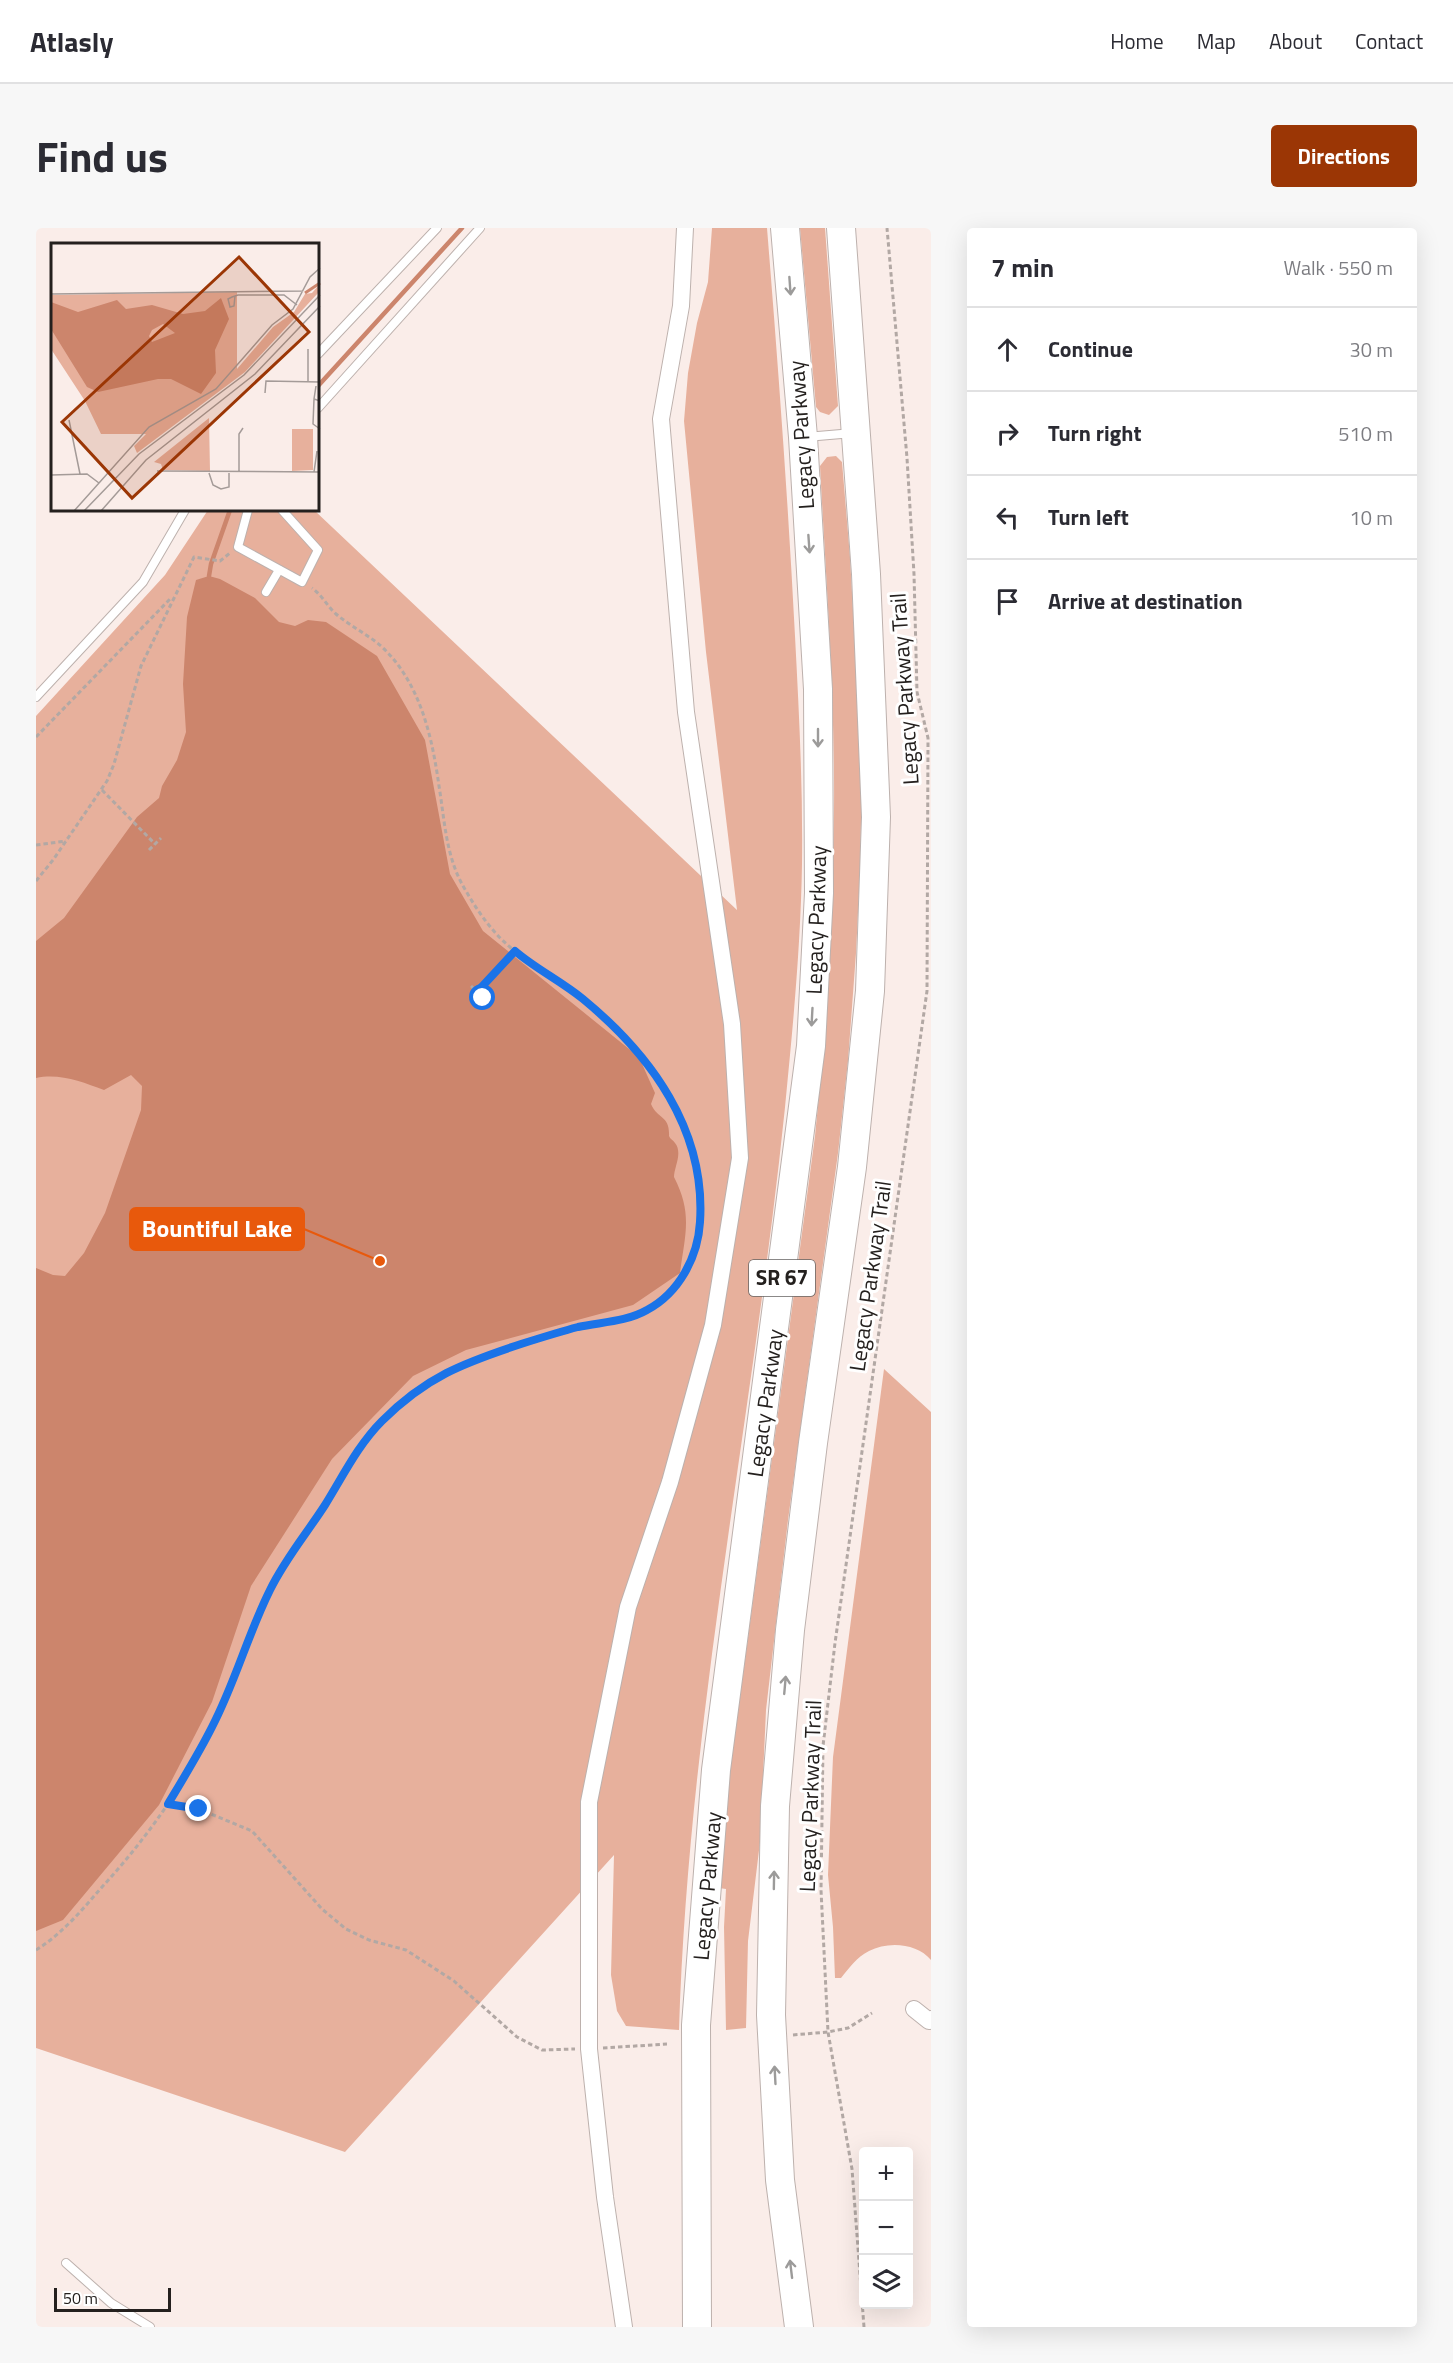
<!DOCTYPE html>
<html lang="en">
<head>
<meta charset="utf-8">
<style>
  body { margin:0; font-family:"Titillium Web",sans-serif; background:#f7f7f7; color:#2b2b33 }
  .controls { position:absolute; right:18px; bottom:18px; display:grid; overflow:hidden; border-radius:6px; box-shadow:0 6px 24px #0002 }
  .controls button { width:54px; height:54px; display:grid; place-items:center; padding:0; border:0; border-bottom:2px solid #e1e1e2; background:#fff; color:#2b2b33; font:30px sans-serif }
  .scale { position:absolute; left:18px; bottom:15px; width:117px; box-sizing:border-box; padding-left:6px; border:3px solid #24201e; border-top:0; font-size:16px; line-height:21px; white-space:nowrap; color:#24201e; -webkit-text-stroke:4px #fff; paint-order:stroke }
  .stop { position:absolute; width:18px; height:18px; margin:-14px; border:4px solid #1a73e8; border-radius:50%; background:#fff }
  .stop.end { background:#1a73e8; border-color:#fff; box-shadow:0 2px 6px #0008 }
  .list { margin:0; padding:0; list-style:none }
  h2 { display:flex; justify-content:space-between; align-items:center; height:78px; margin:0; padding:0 24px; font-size:26px }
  h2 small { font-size:20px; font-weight:400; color:#7c7c81 }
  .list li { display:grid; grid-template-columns:39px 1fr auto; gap:18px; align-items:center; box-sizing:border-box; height:84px; padding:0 24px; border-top:2px solid #e1e1e2 }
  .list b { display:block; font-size:22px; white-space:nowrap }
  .list em { font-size:20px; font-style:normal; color:#7c7c81 }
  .icon { flex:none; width:33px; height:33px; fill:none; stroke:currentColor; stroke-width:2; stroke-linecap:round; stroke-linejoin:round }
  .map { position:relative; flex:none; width:895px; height:2099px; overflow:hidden; border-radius:6px }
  header { display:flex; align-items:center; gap:36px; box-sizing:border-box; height:84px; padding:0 30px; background:#fff; border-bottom:2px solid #e1e1e2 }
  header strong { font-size:28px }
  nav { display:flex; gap:33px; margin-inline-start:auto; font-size:21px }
  .intro { display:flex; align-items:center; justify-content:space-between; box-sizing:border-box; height:144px; padding:0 36px }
  h1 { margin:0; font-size:42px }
  .button { padding:15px 27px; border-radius:6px; background:#9b3605; color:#fff; font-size:21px; font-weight:700 }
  main { display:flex; gap:36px; padding:0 36px }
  aside { flex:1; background:#fff; border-radius:6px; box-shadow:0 6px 24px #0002 }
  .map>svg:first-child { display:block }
  .green { fill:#e7b09c }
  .water { fill:#cc856c }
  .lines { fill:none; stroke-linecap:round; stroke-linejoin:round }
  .stream { stroke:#cc856c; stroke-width:4.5 }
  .service-casing { stroke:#bdb1ad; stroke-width:10 }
  .minor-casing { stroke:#bdb1ad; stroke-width:18 }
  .motorway-casing { stroke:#bdb1ad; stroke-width:30 }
  .path { stroke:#b2a8a4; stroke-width:3; stroke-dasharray:4.5 3; stroke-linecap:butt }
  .service { stroke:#fff; stroke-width:8 }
  .minor { stroke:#fff; stroke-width:16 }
  .motorway { stroke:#fff; stroke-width:28 }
  .oneway { stroke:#9c9b9a }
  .route { stroke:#1a73e8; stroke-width:8 }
  .labels { text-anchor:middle; stroke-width:6; stroke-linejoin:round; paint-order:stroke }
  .shield { fill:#fff; stroke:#666362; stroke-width:1.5 }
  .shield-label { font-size:21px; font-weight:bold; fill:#24201e }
  .street-label { font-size:22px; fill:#24201e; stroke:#fff }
  .inset-river { fill:none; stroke:#cc856c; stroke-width:3 }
  .inset-road { fill:none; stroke:#a49b98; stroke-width:1.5 }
  .view { fill:#9b3605; fill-opacity:0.15; stroke:#9b3605; stroke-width:3 }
  .inset-edge { fill:none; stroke:#24201e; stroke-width:3 }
  .leader { fill:none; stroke:#e8590c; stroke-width:2 }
  .callout-dot { fill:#e8590c; stroke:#fff; stroke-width:2 }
  .callout { fill:#e8590c; stroke:#e8590c; stroke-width:2 }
  .callout-label { font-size:24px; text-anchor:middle; font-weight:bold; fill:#fff }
</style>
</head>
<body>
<header>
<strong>Atlasly</strong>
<nav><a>Home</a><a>Map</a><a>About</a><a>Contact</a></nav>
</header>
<div class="intro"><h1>Find us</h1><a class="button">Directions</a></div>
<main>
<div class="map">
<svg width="895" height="2099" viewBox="0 0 895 2099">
  <rect width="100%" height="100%" fill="#faede9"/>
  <g class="green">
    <path d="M 676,0 L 731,0 C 742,136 752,272 759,408 C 763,484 767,560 766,636 C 765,699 760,764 754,827 C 725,1153 653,1473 643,1802 L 590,1798 L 581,1783 L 575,1747 L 578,1627 L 309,1924 L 0,1820 L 0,488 L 129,347 L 172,282 L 278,282 L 701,682 L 670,424 L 648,193 L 652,145 L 661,95 L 672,54 Z"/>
    <path d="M 764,0 L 789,0 L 802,178 L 793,187 L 784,184 L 780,179 Z"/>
    <path d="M 800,228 L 806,234 L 814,329 L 826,544 L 824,644 L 820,725 L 812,833 L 802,925 L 752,1292 L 730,1482 L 724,1614 L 712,1713 L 710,1800 L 690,1802 L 688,1699 L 690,1661 L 683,1660 L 693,1552 L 779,908 C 790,800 797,691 798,583 C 799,468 790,352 784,238 L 791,229 Z"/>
    <path d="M 848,1141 L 895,1184 L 895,1732 C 881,1715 852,1713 833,1723 C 821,1729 813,1740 805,1750 L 799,1750 L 797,1699 L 792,1647 L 797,1529 Z"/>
  </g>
  <path class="water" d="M 173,348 L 184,351 L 219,370 L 243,394 L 259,398 L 272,392 L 290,394 L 341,428 L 389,512 L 414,646 L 447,703 L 603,829 L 619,865 L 615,876 C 622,892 634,887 633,908 C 634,911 637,912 639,915 C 647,925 638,939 638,949 C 657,986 649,1006 644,1045 L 597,1077 L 430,1122 L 377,1148 L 296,1231 L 215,1358 L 176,1474 L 123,1577 L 27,1692 L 0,1703 L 0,1040 L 17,1047 L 29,1048 L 48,1025 L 69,985 L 105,882 L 106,858 L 95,847 L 68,862 C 46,854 24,845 0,850 L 0,713 L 28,690 L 101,589 L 123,570 L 126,558 L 141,532 L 150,504 L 147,456 L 151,389 L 160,352 Z"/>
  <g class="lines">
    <g class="stream">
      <path d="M 282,158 L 426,0"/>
      <path d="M 173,348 L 175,336 L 194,282"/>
    </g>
    <g class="service-casing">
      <g id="service">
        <path d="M 282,126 L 401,0"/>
        <path d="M 282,180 L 444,0"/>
        <path d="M 770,209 L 817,205"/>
        <path d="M 212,282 L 202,319 L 266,354 L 282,322 L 246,282"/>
        <path d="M 230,364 L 243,342"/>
        <path d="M 0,469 L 107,354 L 149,282"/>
        <path d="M 30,2035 L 75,2075 L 114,2099"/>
      </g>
    </g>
    <g class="minor-casing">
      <g id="minor">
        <path d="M 878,1781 L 893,1793 L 895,1791"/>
        <path d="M 588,2099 L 569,1969 L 553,1821 L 553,1574 L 592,1379 L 634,1254 L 677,1097 L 704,930 L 696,796 L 650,484 L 625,191 L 645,78 L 649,0"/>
      </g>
    </g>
    <g class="motorway-casing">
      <g id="motorway">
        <path d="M 661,2099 L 660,1797 L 680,1542 L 775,818 L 783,665 L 782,461 L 767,209 L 749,0"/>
        <path d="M 763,2099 L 744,1952 L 735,1787 L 739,1578 L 754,1402 L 777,1215 L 816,939 L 834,763 L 840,589 L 830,346 L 805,0"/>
      </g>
    </g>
    <g class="path">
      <path d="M 0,509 L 134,371"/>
      <path d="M 66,562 L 119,616"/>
      <path d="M 0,617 L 30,613"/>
      <path d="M 113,622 L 125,610"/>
      <path d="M 0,653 L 17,632 L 71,553 L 78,536 L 105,438 L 158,329 L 184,333 L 194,325"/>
      <path d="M 435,758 L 447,769"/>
      <path d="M 441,764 L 479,723"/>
      <path d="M 132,1577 L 163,1581 L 216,1603 L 286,1681 L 310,1701 L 333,1712 L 370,1722 L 418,1753 L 481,1809 L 506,1822 L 539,1821"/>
      <path d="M 0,1722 C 26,1706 46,1682 66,1659 C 111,1610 150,1555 179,1494 C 199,1450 213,1403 235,1359 C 249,1332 269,1308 285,1283 C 302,1258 315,1230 335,1206 C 387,1143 465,1118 542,1099 C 565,1094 591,1093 612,1082 C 639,1068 657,1038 662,1009 C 680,913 615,823 542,768 C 521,751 496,738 475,720 C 457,705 442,684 430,663 C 410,631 409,595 403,558 C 396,508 384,454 345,418 C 331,406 314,398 300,386 C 291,378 286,367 276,360"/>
      <path d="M 757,1807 L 792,1804 L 812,1800 L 836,1785"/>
      <path d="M 567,1820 L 631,1816"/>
      <path d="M 828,2099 L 816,1941 L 792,1804 L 785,1662 L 787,1518 L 799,1415 L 891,763 L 892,510 L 881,464 L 878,346 L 871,230 L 851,0"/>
    </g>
    <use href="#service" class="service"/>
    <use href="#minor" class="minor"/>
    <use href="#motorway" class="motorway"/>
  </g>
  <defs><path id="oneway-shaft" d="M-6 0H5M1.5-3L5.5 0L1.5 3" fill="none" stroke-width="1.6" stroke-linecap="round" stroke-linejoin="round" transform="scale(1.5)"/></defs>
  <g class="oneway">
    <use href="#oneway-shaft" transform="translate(754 58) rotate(86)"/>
    <use href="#oneway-shaft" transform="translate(773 316) rotate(86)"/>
    <use href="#oneway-shaft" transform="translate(782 510) rotate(90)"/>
    <use href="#oneway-shaft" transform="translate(776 789) rotate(93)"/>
    <use href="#oneway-shaft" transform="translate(749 1457) rotate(-85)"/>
    <use href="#oneway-shaft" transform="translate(738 1652) rotate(-89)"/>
    <use href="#oneway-shaft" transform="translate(739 1847) rotate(-93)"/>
    <use href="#oneway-shaft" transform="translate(755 2041) rotate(-97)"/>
  </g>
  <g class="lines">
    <path class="route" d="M 163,1581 L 132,1576 C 147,1551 163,1525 176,1499 C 199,1455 212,1406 234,1362 C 249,1331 271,1305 289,1277 C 307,1248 322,1217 346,1193 C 390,1149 427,1135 485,1116 C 504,1110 523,1104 542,1099 C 565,1094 590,1094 611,1082 C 643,1065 662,1029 664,994 C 670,902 615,827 547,771 C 525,753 500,741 479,723 L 441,764 L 447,770"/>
  </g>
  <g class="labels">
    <rect class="shield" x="713" y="1032" width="66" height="36" rx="4.5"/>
    <g class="shield-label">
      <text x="746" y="1057">SR 67</text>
    </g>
    <g class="street-label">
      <text transform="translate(765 207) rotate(-94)" y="8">Legacy Parkway</text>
      <text transform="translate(868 461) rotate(-94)" y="8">Legacy Parkway Trail</text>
      <text transform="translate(780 692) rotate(-88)" y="8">Legacy Parkway</text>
      <text transform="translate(834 1048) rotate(-82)" y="8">Legacy Parkway Trail</text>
      <text transform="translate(729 1175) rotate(-82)" y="8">Legacy Parkway</text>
      <text transform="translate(774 1568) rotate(-88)" y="8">Legacy Parkway Trail</text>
      <text transform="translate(671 1658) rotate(-85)" y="8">Legacy Parkway</text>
    </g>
  </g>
  <g transform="translate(15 15)">
    <rect width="268" height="268" fill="#faede9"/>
    <path d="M 268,42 L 268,49 L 194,129 L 86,210 L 83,203 L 95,191 L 50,191 L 34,158 L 0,106 L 0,52 L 186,49 L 186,126 L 222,84 L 243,69 L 254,51 L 261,50 ZM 158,175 L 159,228 L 112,227 L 110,221 L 103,219 ZM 241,186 L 262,186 L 262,227 L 241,228 Z" fill="#e7b09c"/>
    <path d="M 170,55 L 178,76 L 164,107 L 165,130 L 150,151 L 120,136 L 107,136 L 47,149 L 36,144 L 0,86 L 0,59 L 27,69 L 66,57 L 75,66 L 101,62 L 132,71 L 154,68 ZM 112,81 L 124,90 L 101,99 L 98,93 L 101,87 Z" fill="#cc856c" fill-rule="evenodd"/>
    <path class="inset-river" d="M 254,50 L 269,40"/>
    <path class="inset-road" d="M 0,51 L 252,48M 184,53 L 183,63 L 179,64 L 177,56 L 181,54 L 187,52 L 233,52 L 246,62M 257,138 L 257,106M 265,143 L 263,156 L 269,158M 214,150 L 215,138 L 269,139M 263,156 L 262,181 L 269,186M 18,177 L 29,231M 106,228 L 269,229M 188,229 L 188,191 L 192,185M 263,229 L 266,208M 158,230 L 162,242 L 170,246 L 178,244 L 178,230M 0,232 L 36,231 L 48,240M 23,268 L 98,184 L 165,146 L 221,82 L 242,66 L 259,34 L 269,25M 33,268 L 88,211 L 193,132 L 269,52M 50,268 L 95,217 L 204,131 L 269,63"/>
    <path class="view" d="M 188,14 L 258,89 L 81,255 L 11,179 Z"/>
    <rect width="268" height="268" class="inset-edge"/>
  </g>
  <path class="leader" d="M344 1033L268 1001"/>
  <circle class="callout-dot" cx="344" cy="1033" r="6"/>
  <rect class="callout" x="94" y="980" width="174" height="42" rx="6"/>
  <g class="callout-label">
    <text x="181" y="1009">Bountiful Lake</text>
  </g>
</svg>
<div class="controls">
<button>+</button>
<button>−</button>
<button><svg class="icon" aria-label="layers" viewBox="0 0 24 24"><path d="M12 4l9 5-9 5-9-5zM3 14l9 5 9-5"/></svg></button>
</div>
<div class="scale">50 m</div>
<div class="stop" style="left:447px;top:770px"></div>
<div class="stop end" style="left:163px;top:1581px"></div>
</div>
<aside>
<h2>7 min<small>Walk · 550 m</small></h2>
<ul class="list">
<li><svg class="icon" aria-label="ahead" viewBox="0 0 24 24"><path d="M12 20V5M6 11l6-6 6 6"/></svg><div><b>Continue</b></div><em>30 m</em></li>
<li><svg class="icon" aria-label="right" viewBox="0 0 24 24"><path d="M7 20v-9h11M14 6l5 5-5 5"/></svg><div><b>Turn right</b></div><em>510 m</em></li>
<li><svg class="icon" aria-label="left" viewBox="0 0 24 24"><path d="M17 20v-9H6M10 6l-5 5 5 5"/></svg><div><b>Turn left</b></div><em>10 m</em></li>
<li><svg class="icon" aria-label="arrive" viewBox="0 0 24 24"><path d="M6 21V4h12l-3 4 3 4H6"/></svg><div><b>Arrive at destination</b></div></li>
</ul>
</aside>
</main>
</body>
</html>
